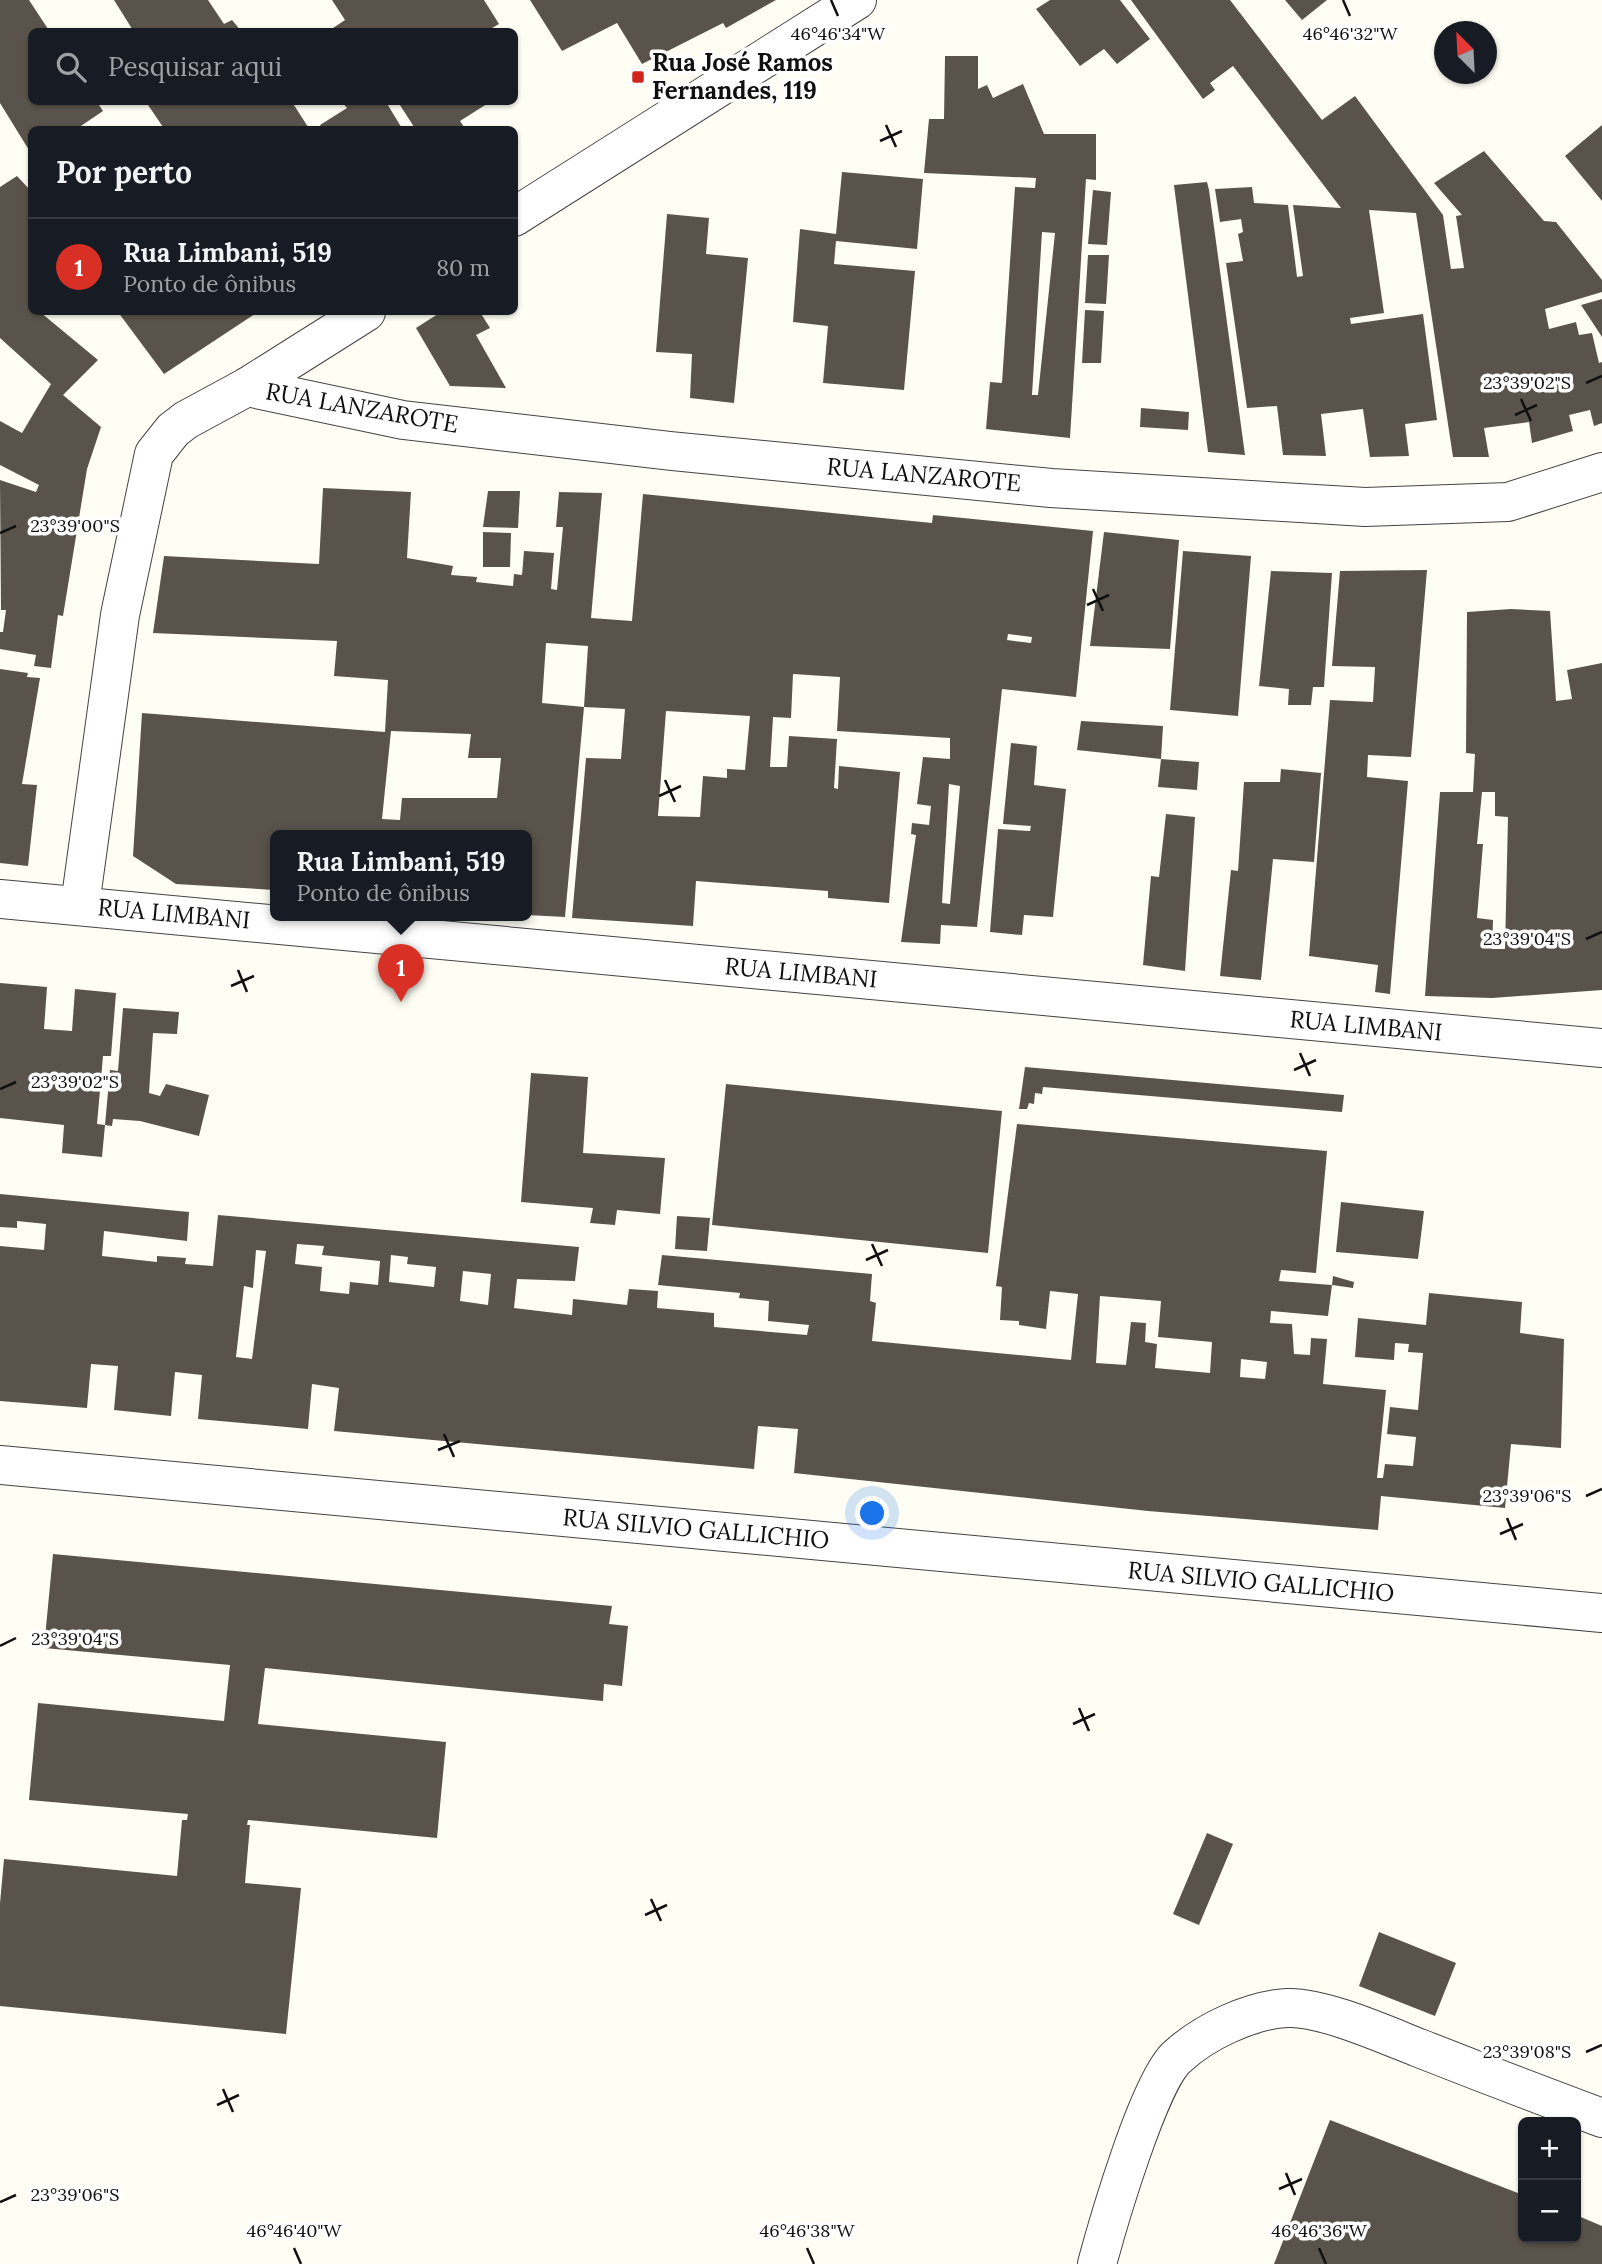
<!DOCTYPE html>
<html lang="pt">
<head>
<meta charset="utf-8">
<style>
  body { margin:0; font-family:Lora,serif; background:#20242c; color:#f1f3f6 }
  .controls { position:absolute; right:21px; bottom:21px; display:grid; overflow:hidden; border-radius:10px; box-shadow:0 2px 5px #0004 }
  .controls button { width:63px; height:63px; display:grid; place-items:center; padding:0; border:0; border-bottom:2px solid #363941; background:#171b24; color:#f1f3f6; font:35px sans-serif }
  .compass { position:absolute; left:1434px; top:21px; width:63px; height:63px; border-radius:50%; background:#171b24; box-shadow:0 2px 5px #0004; rotate:336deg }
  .you { position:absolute; left:873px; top:1514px; width:24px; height:24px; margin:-18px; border:5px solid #fff; border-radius:50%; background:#1a73e8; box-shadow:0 0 0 10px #1a73e833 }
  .badge { display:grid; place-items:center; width:46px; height:46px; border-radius:50%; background:#d93025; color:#fff; font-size:23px; font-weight:700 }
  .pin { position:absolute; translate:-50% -58px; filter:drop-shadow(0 2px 4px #0008) }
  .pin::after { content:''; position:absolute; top:37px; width:24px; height:21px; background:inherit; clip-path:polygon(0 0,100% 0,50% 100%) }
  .popup { position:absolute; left:270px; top:830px; width:262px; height:91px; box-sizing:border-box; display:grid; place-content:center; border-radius:10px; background:#171b24; filter:drop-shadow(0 2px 5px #0005); font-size:23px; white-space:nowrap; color:#9ea1a6 }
  .popup b { font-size:26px; color:#f1f3f6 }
  .popup::after { content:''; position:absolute; left:50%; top:100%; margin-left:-14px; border:14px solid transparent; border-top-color:#171b24 }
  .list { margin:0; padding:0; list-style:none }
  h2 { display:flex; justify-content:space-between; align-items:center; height:91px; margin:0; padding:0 28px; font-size:30px }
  h2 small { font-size:23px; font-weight:400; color:#9ea1a6 }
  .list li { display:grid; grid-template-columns:46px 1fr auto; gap:21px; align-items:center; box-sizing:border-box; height:98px; padding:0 28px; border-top:2px solid #363941 }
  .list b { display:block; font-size:26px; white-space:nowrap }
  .list p { margin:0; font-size:23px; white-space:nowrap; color:#9ea1a6 }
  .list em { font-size:23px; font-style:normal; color:#9ea1a6 }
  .icon { flex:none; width:38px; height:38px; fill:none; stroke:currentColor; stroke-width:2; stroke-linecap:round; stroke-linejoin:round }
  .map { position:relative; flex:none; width:1602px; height:2264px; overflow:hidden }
  .search { position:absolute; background:#171b24; box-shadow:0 2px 5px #0004; left:28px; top:28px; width:490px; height:77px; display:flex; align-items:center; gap:18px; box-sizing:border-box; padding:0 24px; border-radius:10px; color:#9ea1a6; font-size:26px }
  .panel { position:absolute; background:#171b24; box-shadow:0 2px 5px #0004; left:28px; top:126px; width:490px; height:189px; border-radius:10px }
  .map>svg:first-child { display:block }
  .building { fill:#5a534b; fill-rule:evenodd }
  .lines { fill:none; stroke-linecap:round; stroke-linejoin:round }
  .minor-casing { stroke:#434343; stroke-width:40 }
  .minor { stroke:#fff; stroke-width:38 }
  .ticks { fill:none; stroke:#101010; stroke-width:2.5 }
  .poi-dot { fill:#ce261b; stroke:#fff; stroke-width:2.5 }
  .labels { text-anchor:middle; stroke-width:7; stroke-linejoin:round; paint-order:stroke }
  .poi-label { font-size:24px; font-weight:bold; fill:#101010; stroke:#fff; text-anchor:start }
  .street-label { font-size:24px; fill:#101010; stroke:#fff }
  .ticks-label { font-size:18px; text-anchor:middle; fill:#101010; stroke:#fff; stroke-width:7; stroke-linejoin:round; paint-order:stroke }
</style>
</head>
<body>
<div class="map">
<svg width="1602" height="2264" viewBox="0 0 1602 2264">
  <rect width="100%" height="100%" fill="#fffef4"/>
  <g class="building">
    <path d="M 0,0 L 29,0 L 50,32 L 32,32 L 32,102 L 97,102 L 103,111 L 75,130 L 32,130 L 32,155 L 0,103 Z"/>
    <path d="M 114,0 L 208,0 L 224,24 L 232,20 L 242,32 L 134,32 Z"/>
    <path d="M 332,0 L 484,0 L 499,24 L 485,32 L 327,32 L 345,20 Z"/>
    <path d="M 530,0 L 776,0 L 726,28 L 723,23 L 642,64 L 617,23 L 562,51 Z"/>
    <path d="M 1050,0 L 1120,0 L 1150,39 L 1117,64 L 1104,49 L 1080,66 L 1036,9 Z"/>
    <path d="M 1131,0 L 1230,0 L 1322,120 L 1355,96 L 1443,215 L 1451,269 L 1464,268 L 1456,216 L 1462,215 L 1434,183 L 1484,151 L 1544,221 L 1556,222 L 1602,280 L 1602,292 L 1545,309 L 1549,329 L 1576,322 L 1579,335 L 1592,333 L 1599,363 L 1602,362 L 1602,423 L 1594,426 L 1590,410 L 1569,415 L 1573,431 L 1532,443 L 1529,422 L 1484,428 L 1489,457 L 1453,457 L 1416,213 L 1369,210 L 1384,313 L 1350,318 L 1351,324 L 1423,314 L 1437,420 L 1405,424 L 1409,456 L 1370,457 L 1363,409 L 1321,414 L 1326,456 L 1283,455 L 1277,406 L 1247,408 L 1226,263 L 1243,261 L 1238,234 L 1243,232 L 1241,219 L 1220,222 L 1215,189 L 1252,187 L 1254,203 L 1288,205 L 1297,277 L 1303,276 L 1293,205 L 1341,208 L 1233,66 L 1210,83 L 1215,90 L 1203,99 Z"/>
    <path d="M 1285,0 L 1327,0 L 1302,20 Z"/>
    <path d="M 945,56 L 978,56 L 978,89 L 987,85 L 993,98 L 1023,84 L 1044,134 L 1096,134 L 1096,180 L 1086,179 L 1070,438 L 986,429 L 990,382 L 1002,383 L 1015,187 L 1035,188 L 1036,178 L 924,173 L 929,119 L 944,119 ZM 1042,232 L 1055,233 L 1038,395 L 1032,395 Z"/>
    <path d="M 146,102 L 292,102 L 310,130 L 165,130 Z"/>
    <path d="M 342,102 L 386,102 L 403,130 L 323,130 L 320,125 L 347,108 Z"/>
    <path d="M 398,102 L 490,102 L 460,121 L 466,130 L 416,130 Z"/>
    <path d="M 1602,125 L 1602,201 L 1565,156 Z"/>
    <path d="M 842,172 L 923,179 L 917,249 L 836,241 L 834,264 L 915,271 L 904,390 L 823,383 L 828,326 L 793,322 L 800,229 L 836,234 Z"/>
    <path d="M 17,176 L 32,192 L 32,312 L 40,312 L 98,360 L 63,395 L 101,427 L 87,469 L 63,616 L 58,615 L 51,668 L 34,666 L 36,655 L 0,649 L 0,632 L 3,632 L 6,610 L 1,610 L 0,480 L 36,492 L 39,485 L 0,465 L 0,421 L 22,433 L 51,384 L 0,338 L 0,187 Z"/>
    <path d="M 1207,182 L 1209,190 L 1245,455 L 1208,452 L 1174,185 Z"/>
    <path d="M 1093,190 L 1111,192 L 1107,245 L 1088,244 Z"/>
    <path d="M 667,214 L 709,218 L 706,254 L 748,258 L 734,403 L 690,398 L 692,354 L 656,352 Z"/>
    <path d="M 1088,255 L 1109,255 L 1106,304 L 1085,303 Z"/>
    <path d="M 1602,299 L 1602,337 L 1581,305 Z"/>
    <path d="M 1085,310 L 1104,311 L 1101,363 L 1082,363 Z"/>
    <path d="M 118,312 L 258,312 L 164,374 Z"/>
    <path d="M 441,312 L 480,312 L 490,328 L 476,335 L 506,388 L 450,386 L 416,328 Z"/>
    <path d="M 1141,408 L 1189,412 L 1188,430 L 1140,427 Z"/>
    <path d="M 323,488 L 411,492 L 407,558 L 453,566 L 451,575 L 477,577 L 476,582 L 513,586 L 514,574 L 522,575 L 524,551 L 554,553 L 551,589 L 557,590 L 563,527 L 556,527 L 559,492 L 602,493 L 591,618 L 632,621 L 643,494 L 932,523 L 933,515 L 1093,531 L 1076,697 L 1002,689 L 977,927 L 941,925 L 940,944 L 901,942 L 916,835 L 911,834 L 912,823 L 929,825 L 931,806 L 917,804 L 923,757 L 950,759 L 950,738 L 837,731 L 840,677 L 793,674 L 791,718 L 773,717 L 770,767 L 787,767 L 789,736 L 837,739 L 834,788 L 838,789 L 839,766 L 900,772 L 889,903 L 828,898 L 828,891 L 696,881 L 693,926 L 572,918 L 586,758 L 621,759 L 625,709 L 584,707 L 588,646 L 546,643 L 542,703 L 584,707 L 565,917 L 527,915 L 527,836 L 275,836 L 275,890 L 176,884 L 133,856 L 142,713 L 385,732 L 388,680 L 334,676 L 337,641 L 153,633 L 164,556 L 319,564 ZM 1008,634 L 1032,637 L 1031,643 L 1007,640 ZM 666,711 L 750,716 L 745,770 L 727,769 L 727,778 L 703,776 L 700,817 L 658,816 ZM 391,731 L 471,734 L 468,758 L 501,758 L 497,798 L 402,798 L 400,820 L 382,819 ZM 949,784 L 960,786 L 950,904 L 942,903 Z"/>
    <path d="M 488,491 L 520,491 L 518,528 L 483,527 Z"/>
    <path d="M 483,532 L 511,533 L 510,567 L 483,567 Z"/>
    <path d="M 1104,532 L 1179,540 L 1170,649 L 1090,646 Z"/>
    <path d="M 1183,551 L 1251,556 L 1238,716 L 1170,710 Z"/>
    <path d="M 1427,570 L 1411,757 L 1368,755 L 1367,777 L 1408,781 L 1390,994 L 1375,992 L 1378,965 L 1309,956 L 1330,700 L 1373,702 L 1375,667 L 1332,666 L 1340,571 Z"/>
    <path d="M 1271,571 L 1332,573 L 1324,687 L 1313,687 L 1311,705 L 1288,705 L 1289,689 L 1259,686 Z"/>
    <path d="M 1511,609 L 1550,611 L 1556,701 L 1572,699 L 1567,670 L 1602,663 L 1602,990 L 1492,998 L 1425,996 L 1440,792 L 1473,792 L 1475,754 L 1466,753 L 1467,612 ZM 1482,792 L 1495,792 L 1495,816 L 1508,817 L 1505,949 L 1492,949 L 1493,920 L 1477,918 L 1483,844 L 1477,844 Z"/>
    <path d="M 0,669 L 28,673 L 27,677 L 40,678 L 22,784 L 37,785 L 28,866 L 0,863 Z"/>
    <path d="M 1081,721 L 1163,726 L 1161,759 L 1077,750 Z"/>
    <path d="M 1011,743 L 1037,746 L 1034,785 L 1066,789 L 1053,917 L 1024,915 L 1022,935 L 990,932 L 998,829 L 1030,831 L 1031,826 L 1003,824 Z"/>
    <path d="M 1161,759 L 1199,762 L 1197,790 L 1158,787 Z"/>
    <path d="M 1281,769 L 1321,773 L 1314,862 L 1273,859 L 1261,980 L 1220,976 L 1231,870 L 1238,871 L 1244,782 L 1280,782 Z"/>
    <path d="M 1166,814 L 1195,817 L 1185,971 L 1143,965 L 1151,876 L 1159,877 Z"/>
    <path d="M 0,983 L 47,987 L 44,1029 L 72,1031 L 75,989 L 116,993 L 111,1056 L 103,1056 L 97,1124 L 105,1125 L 102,1157 L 62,1153 L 64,1125 L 0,1118 Z"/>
    <path d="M 123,1008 L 179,1012 L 177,1034 L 153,1033 L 149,1093 L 160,1096 L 166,1084 L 209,1095 L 199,1136 L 140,1121 L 113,1119 L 112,1126 L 105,1125 L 110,1070 L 118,1071 Z"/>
    <path d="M 1025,1067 L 1344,1095 L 1342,1112 L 1043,1087 L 1042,1094 L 1035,1093 L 1034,1104 L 1029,1103 L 1027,1109 L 1019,1109 Z"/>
    <path d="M 531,1073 L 588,1077 L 583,1153 L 665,1158 L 660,1214 L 617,1210 L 615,1225 L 590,1223 L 593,1208 L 521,1202 Z"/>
    <path d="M 726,1084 L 1002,1111 L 988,1253 L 712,1225 Z"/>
    <path d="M 1017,1124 L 1327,1151 L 1316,1273 L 1281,1270 L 1279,1281 L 1332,1285 L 1333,1276 L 1354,1282 L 1353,1288 L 1332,1285 L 1328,1316 L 1271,1311 L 1270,1323 L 1292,1324 L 1294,1354 L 1310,1355 L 1311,1338 L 1327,1339 L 1323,1384 L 1386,1390 L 1377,1478 L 1383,1478 L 1385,1464 L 1413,1466 L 1416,1437 L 1387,1434 L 1390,1407 L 1418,1410 L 1423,1353 L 1408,1352 L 1409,1344 L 1395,1343 L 1394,1360 L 1355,1357 L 1358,1318 L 1426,1325 L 1429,1293 L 1522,1302 L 1520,1333 L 1564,1339 L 1561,1448 L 1511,1444 L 1505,1508 L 1381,1496 L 1378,1530 L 1148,1511 L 794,1473 L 798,1429 L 758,1426 L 754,1469 L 334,1431 L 339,1388 L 312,1384 L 308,1429 L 198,1419 L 202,1375 L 175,1372 L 171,1416 L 114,1410 L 118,1366 L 91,1364 L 87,1408 L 0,1401 L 0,1246 L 44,1250 L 46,1224 L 17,1221 L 17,1228 L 0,1227 L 0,1194 L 189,1212 L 187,1241 L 104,1231 L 102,1256 L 157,1262 L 157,1256 L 186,1258 L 185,1264 L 213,1266 L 218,1215 L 579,1247 L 575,1281 L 517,1279 L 514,1308 L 572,1315 L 573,1299 L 627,1305 L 629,1289 L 658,1291 L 657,1308 L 714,1313 L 714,1327 L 807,1335 L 809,1325 L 768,1321 L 769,1301 L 739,1298 L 740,1293 L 658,1285 L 662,1255 L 872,1274 L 870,1301 L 876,1303 L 872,1341 L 1071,1360 L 1078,1294 L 1050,1291 L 1046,1329 L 1019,1325 L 1019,1321 L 1000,1320 L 1002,1287 L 996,1286 ZM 297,1244 L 324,1246 L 322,1255 L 380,1261 L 378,1285 L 350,1282 L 349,1294 L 320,1291 L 322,1267 L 295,1264 ZM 256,1250 L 266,1251 L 252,1359 L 236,1357 L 244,1286 L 253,1288 ZM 391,1255 L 408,1257 L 407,1264 L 436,1267 L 434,1287 L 389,1282 ZM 463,1271 L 491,1274 L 488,1305 L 460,1301 ZM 1100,1296 L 1161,1301 L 1158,1337 L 1212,1342 L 1210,1373 L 1155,1368 L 1157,1344 L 1145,1342 L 1146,1323 L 1131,1322 L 1126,1365 L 1096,1363 ZM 1241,1359 L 1267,1362 L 1265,1379 L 1240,1377 Z"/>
    <path d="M 1341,1202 L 1424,1211 L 1418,1259 L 1336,1252 Z"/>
    <path d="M 677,1216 L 710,1218 L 707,1251 L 675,1249 Z"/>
    <path d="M 53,1554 L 612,1606 L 609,1624 L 628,1626 L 622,1686 L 604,1684 L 603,1701 L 265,1668 L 258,1724 L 446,1742 L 437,1838 L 248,1820 L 247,1825 L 250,1825 L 245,1883 L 301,1888 L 286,2034 L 0,2006 L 0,1903 L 4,1859 L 177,1876 L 182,1820 L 187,1820 L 188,1814 L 29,1800 L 38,1703 L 224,1721 L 230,1665 L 44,1648 Z"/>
    <path d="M 1207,1833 L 1233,1844 L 1199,1925 L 1173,1914 Z"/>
    <path d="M 1379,1932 L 1456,1963 L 1435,2016 L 1359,1986 Z"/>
    <path d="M 1330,2120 L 1523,2195 L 1523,2238 L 1576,2238 L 1576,2215 L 1602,2226 L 1602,2264 L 1274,2264 Z"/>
  </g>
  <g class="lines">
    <g class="minor-casing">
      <g id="minor">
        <path d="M 514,217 L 857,0"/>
        <path d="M 247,387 L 403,420 L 671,451 L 1051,488 L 1365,507 L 1508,502 L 1602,472"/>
        <path d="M 0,899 L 1602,1048"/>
        <path d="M 80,905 L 120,615 L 154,454 L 173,430 L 186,420 L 247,387 L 366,312"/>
        <path d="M 0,1465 L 1602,1613"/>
        <path d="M 1097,2264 C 1108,2223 1149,2082 1177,2057 C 1204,2032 1250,2010 1287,2008 C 1321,2006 1386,2035 1419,2048 C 1480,2072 1540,2095 1602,2118"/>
      </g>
    </g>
    <use href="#minor" class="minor"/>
  </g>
  <path class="ticks" d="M 831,0 L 838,16M 1343,0 L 1350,16M 886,125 L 896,147M 880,141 L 902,131M 1586,383 L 1602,376M 1521,399 L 1531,421M 1515,415 L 1537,405M 0,533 L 16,526M 1093,589 L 1103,611M 1087,605 L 1109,595M 665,780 L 675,802M 659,796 L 681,786M 1586,939 L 1602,932M 238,970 L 247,992M 231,986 L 254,976M 1300,1053 L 1310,1076M 1294,1070 L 1316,1060M 0,1089 L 16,1082M 872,1244 L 882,1266M 866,1260 L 888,1250M 444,1434 L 454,1457M 438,1450 L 460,1441M 1586,1496 L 1602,1489M 1507,1518 L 1516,1540M 1500,1534 L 1523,1524M 0,1646 L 16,1638M 1079,1708 L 1089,1731M 1073,1724 L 1095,1714M 651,1899 L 661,1921M 645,1915 L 667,1905M 1586,2052 L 1602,2045M 223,2089 L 233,2112M 217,2105 L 239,2095M 1286,2173 L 1295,2195M 1279,2189 L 1302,2179M 0,2202 L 16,2195M 294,2248 L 301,2264M 807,2248 L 814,2264M 1319,2248 L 1326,2264"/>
  <rect class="poi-dot" x="631" y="70" width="14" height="14" rx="3.5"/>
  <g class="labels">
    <g class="poi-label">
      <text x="652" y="71">Rua José Ramos<tspan x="652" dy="28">Fernandes, 119</tspan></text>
    </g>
    <g class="street-label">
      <text transform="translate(362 408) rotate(10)" y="8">RUA LANZAROTE</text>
      <text transform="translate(924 475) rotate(5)" y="8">RUA LANZAROTE</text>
      <text transform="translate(174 914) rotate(5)" y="8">RUA LIMBANI</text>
      <text transform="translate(801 973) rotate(5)" y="8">RUA LIMBANI</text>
      <text transform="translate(1366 1026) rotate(5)" y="8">RUA LIMBANI</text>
      <text transform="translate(696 1529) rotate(5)" y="8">RUA SILVIO GALLICHIO</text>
      <text transform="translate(1261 1582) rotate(5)" y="8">RUA SILVIO GALLICHIO</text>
    </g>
  </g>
  <g class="ticks-label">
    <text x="1350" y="40">46°46'32"W</text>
    <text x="838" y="40">46°46'34"W</text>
    <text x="1527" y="389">23°39'02"S</text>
    <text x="75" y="532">23°39'00"S</text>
    <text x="1527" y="945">23°39'04"S</text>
    <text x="75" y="1088">23°39'02"S</text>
    <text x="1527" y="1502">23°39'06"S</text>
    <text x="75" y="1645">23°39'04"S</text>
    <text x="1527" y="2058">23°39'08"S</text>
    <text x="75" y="2201">23°39'06"S</text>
    <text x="294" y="2237">46°46'40"W</text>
    <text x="807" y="2237">46°46'38"W</text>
    <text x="1319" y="2237">46°46'36"W</text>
  </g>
</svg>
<div class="controls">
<button>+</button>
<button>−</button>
</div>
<svg class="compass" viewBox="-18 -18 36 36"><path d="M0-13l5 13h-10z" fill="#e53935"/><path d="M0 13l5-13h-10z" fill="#9ea1a6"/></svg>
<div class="you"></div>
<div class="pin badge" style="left:401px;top:1002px">1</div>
<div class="popup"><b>Rua Limbani, 519</b>Ponto de ônibus</div>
<div class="search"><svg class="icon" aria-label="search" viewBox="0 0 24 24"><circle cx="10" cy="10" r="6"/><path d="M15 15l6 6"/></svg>Pesquisar aqui</div>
<section class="panel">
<h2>Por perto<small></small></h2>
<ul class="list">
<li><span class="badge">1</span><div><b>Rua Limbani, 519</b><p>Ponto de ônibus</p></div><em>80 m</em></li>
</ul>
</section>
</div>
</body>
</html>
